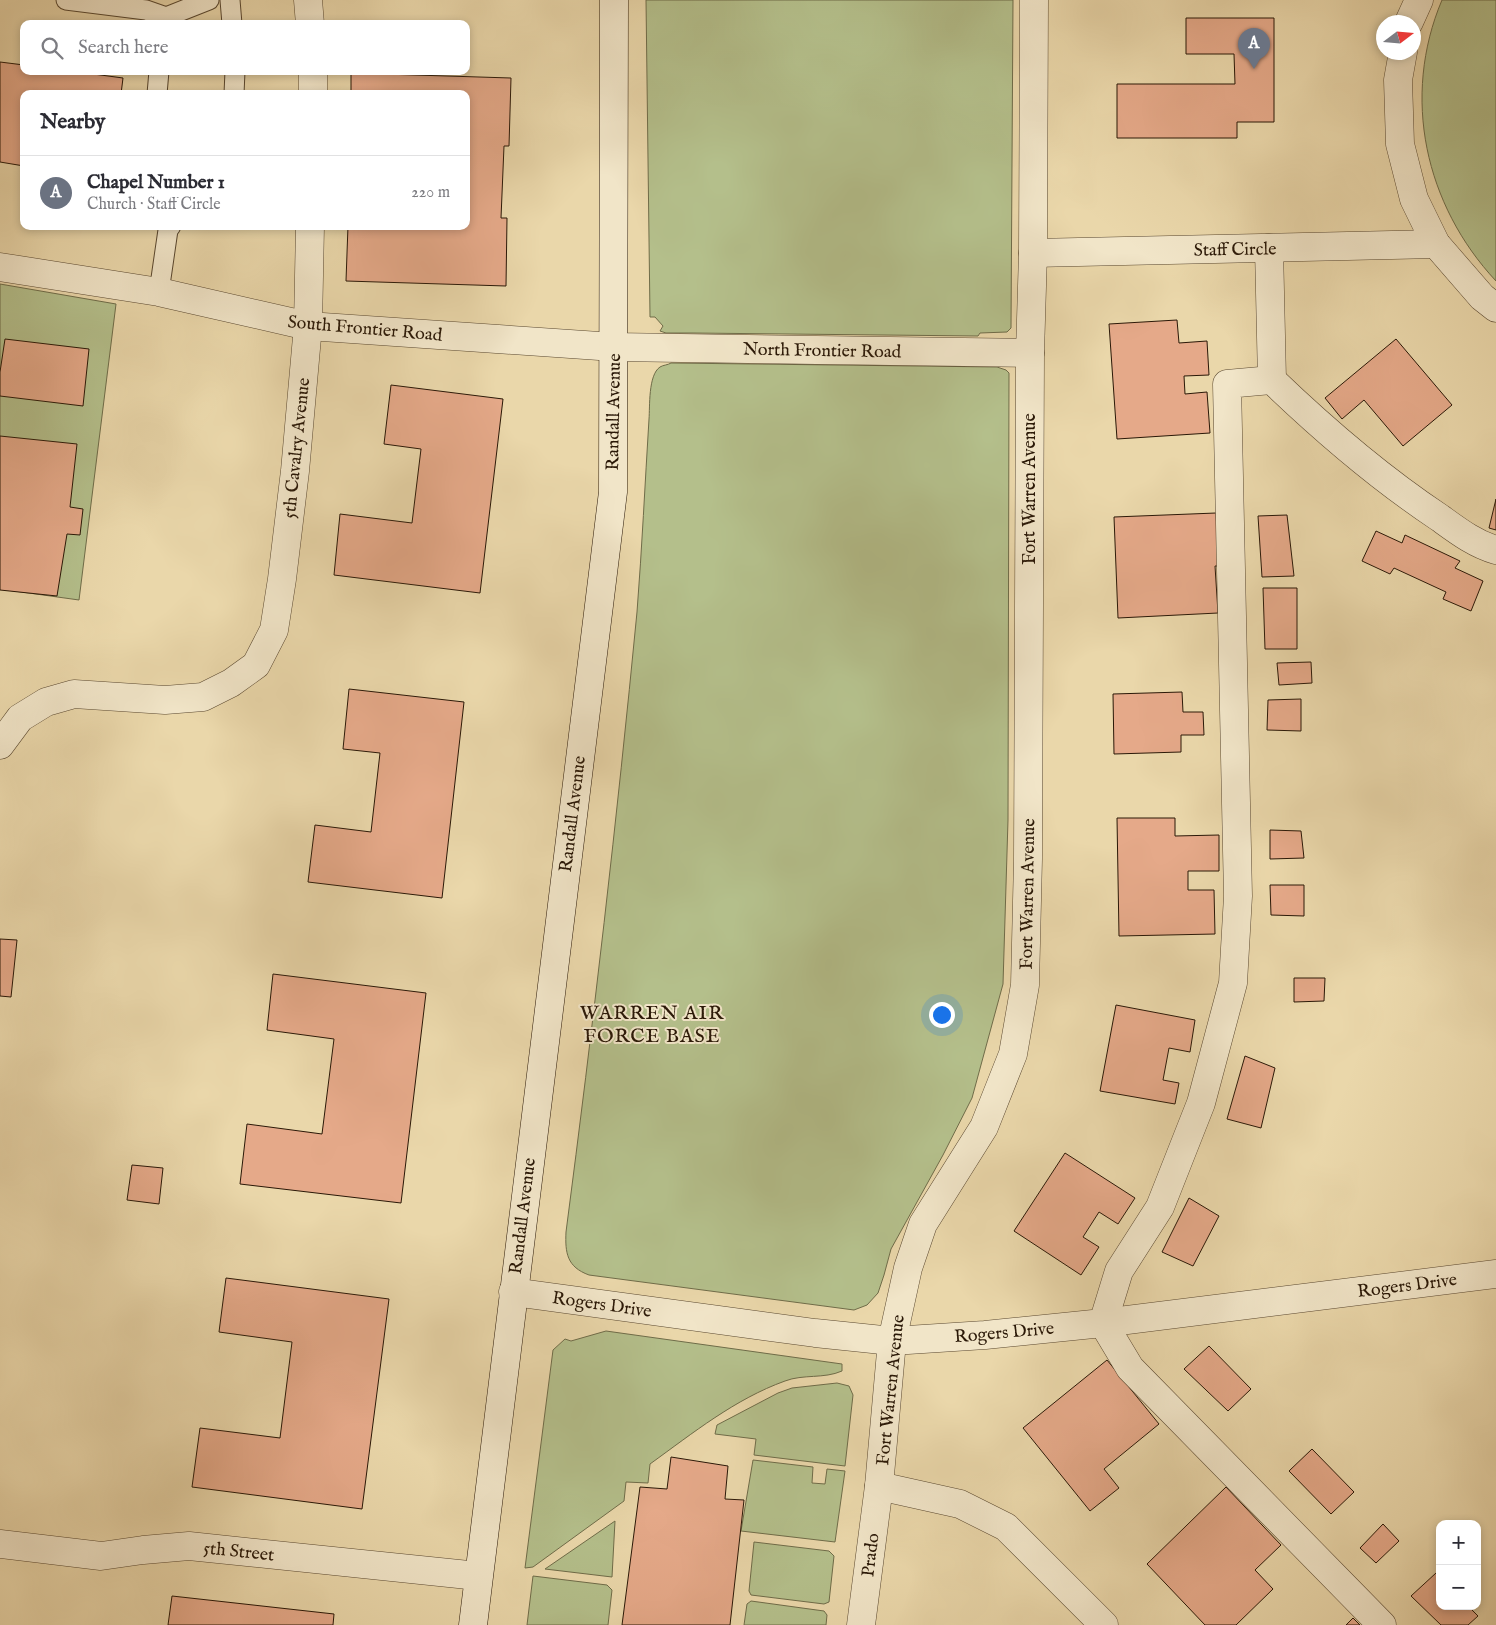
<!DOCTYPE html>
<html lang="en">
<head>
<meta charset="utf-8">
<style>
  body { margin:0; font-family:"IM FELL English",serif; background:#f2f2f3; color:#2b2b33 }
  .controls { position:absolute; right:15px; bottom:15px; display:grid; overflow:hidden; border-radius:10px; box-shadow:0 2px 8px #0003 }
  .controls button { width:45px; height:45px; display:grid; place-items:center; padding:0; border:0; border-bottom:1px solid #e1e1e2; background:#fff; color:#2b2b33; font:25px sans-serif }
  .compass { position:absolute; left:1376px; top:15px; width:45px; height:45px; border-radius:50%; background:#fff; box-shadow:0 2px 8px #0003; rotate:74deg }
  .you { position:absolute; left:941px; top:1014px; width:18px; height:18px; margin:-12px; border:4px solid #fff; border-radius:50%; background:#1a73e8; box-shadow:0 0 0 8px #1a73e833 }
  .badge { display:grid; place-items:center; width:32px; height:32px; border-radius:50%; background:#d93025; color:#fff; font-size:16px; font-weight:700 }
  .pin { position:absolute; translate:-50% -41px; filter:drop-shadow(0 1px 2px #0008) }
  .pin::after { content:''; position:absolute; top:26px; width:18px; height:15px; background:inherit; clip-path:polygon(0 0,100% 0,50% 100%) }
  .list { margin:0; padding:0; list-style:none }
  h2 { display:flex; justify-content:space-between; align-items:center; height:65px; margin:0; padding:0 20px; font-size:21px }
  h2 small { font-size:16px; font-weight:400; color:#7c7c81 }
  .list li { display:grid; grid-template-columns:32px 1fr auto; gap:15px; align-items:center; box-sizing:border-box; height:75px; padding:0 20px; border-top:1px solid #e1e1e2 }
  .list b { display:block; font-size:19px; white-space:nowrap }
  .list p { margin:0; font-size:16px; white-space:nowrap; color:#7c7c81 }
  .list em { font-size:16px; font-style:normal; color:#7c7c81 }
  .icon { flex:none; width:28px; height:28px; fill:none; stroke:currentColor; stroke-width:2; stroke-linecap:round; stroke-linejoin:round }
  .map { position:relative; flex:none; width:1496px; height:1625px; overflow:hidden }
  .search { position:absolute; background:#fff; box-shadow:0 2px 8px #0003; left:20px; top:20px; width:450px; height:55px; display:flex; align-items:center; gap:12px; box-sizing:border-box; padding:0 18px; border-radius:10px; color:#7c7c81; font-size:19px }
  .panel { position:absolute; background:#fff; box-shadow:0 2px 8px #0003; left:20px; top:90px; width:450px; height:140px; border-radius:10px }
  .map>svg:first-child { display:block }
  .green { fill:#b4bf8b; stroke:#6f6c49 }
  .building { fill:#e5a989; stroke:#2a1807 }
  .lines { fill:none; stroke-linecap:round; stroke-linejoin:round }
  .lane-casing { stroke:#5a4830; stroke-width:21 }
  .street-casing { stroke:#5a4830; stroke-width:29 }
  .secondary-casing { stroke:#2a1807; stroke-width:29 }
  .lane { stroke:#f1e5c8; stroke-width:19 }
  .street { stroke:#f1e5c8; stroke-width:28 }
  .secondary { stroke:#f1e5c8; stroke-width:28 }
  .labels { text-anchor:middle; stroke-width:4; stroke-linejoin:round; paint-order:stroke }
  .street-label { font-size:18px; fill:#2a1807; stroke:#f1e5c8 }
  .quarter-label { font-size:20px; letter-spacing:1px; fill:#2a1807; stroke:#f1e5c8 }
</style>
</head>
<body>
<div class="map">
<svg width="1496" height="1625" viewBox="0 0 1496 1625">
  <rect width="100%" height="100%" fill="#ead7aa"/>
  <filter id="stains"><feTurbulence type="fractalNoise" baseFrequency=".004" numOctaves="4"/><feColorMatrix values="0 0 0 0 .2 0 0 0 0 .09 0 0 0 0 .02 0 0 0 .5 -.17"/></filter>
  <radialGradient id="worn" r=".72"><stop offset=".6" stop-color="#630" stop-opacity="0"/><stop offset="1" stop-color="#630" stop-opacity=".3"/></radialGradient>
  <g class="green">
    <path d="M 646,0 L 1013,0 L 1011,328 L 1007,332 L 980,333 L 978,336 L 692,333 L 666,333 L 660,331 L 663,326 L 655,317 L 650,317 Z"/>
    <path d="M 1442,0 L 1496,0 L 1496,281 C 1425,205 1401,97 1442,0 Z"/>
    <path d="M 0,284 L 116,304 L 79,600 L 0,589 Z"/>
    <path d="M 671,363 L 997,367 L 1006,370 L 1009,373 L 1008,820 L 1003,984 L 972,1098 L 943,1155 L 891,1249 L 884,1275 L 878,1293 L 867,1305 L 854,1310 L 589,1275 C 567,1267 565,1253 566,1232 C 593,1026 617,819 637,612 C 642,548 645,483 649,419 C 650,407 648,375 660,367 C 663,365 668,365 671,363 Z"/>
    <path d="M 606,1331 L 842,1364 L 842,1371 C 824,1379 803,1374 785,1381 C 735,1399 693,1433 650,1464 L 648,1483 L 626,1482 L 624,1501 L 533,1567 L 525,1568 L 553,1350 L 565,1339 L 571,1341 Z"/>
    <path d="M 837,1383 L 849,1386 L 853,1395 L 845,1466 L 754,1455 L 756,1439 L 715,1434 L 717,1425 L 778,1393 L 792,1388 Z"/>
    <path d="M 753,1460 L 813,1467 L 812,1483 L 825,1484 L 827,1469 L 845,1471 L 835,1542 L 741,1531 Z"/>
    <path d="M 615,1521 L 612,1577 L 545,1569 Z"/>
    <path d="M 754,1542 L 829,1551 L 834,1556 L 829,1602 L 824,1604 L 751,1595 L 749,1591 Z"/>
    <path d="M 533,1576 L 607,1585 L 612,1590 L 608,1625 L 527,1625 Z"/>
    <path d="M 751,1601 L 824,1611 L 827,1615 L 826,1625 L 744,1625 L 747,1604 Z"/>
  </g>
  <g class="building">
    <path d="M 1186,18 L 1274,18 L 1274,122 L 1237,122 L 1237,138 L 1117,138 L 1117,84 L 1235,84 L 1234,54 L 1186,54 Z"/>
    <path d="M 0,62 L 24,65 L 24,71 L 71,71 L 123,78 L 121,94 L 24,94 L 24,166 L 0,162 Z"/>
    <path d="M 351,73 L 511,78 L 509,146 L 504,146 L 501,218 L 507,218 L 506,286 L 346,281 L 348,226 L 417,227 L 417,226 L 466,226 L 466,94 L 351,94 Z"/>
    <path d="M 1177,320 L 1179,343 L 1207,341 L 1209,375 L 1184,376 L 1185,394 L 1207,392 L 1210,433 L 1117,439 L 1109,324 Z"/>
    <path d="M 5,339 L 89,349 L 83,406 L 0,396 L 0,372 Z"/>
    <path d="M 1396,339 L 1452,405 L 1403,446 L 1364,400 L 1342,419 L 1325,398 Z"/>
    <path d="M 391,385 L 503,399 L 480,593 L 334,575 L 340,514 L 412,523 L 421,449 L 384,444 Z"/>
    <path d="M 0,436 L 77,444 L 70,507 L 83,509 L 80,535 L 67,534 L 57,596 L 0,590 Z"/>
    <path d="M 1496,499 L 1496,530 L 1489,528 Z"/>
    <path d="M 1216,513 L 1219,566 L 1215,566 L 1218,613 L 1118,618 L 1114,517 Z"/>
    <path d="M 1287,515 L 1294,576 L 1262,577 L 1258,516 Z"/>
    <path d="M 1376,531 L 1402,543 L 1405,535 L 1460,561 L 1455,568 L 1483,581 L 1471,611 L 1443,599 L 1446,592 L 1394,568 L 1390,574 L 1362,561 Z"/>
    <path d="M 1263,588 L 1297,588 L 1297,649 L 1265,649 Z"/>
    <path d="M 1311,662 L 1312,683 L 1279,685 L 1277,663 Z"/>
    <path d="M 349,689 L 464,702 L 442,898 L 308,882 L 315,825 L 371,832 L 380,753 L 343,749 Z"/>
    <path d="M 1182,692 L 1183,712 L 1203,712 L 1204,735 L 1181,735 L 1181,752 L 1114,754 L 1113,694 Z"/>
    <path d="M 1301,699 L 1301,731 L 1267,730 L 1268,700 Z"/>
    <path d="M 1117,818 L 1175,818 L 1175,836 L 1219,835 L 1219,871 L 1188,871 L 1188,890 L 1214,890 L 1215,934 L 1119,936 Z"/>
    <path d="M 1270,830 L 1301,831 L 1304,858 L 1270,859 Z"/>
    <path d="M 1270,885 L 1304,885 L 1304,916 L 1271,915 Z"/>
    <path d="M 0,939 L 17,940 L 11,997 L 0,996 Z"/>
    <path d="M 273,974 L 426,993 L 401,1203 L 240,1184 L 247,1124 L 322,1134 L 334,1039 L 267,1030 Z"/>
    <path d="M 1294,978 L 1325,978 L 1324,1001 L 1294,1002 Z"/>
    <path d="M 1116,1005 L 1195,1020 L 1190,1052 L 1169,1048 L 1163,1080 L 1179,1083 L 1175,1104 L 1100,1091 Z"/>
    <path d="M 1245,1056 L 1275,1068 L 1261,1128 L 1227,1119 Z"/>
    <path d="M 1065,1153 L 1135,1198 L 1118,1224 L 1099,1212 L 1083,1237 L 1099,1247 L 1081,1275 L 1014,1231 Z"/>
    <path d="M 132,1165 L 163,1168 L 159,1204 L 127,1200 Z"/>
    <path d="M 1189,1198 L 1219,1216 L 1193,1266 L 1162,1252 Z"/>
    <path d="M 226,1278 L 389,1299 L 362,1509 L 192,1487 L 200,1428 L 280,1438 L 292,1342 L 219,1332 Z"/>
    <path d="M 1209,1346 L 1251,1389 L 1228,1411 L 1184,1369 Z"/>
    <path d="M 1107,1360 L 1159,1424 L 1104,1469 L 1119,1488 L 1090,1511 L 1023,1428 Z"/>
    <path d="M 1312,1449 L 1354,1492 L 1331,1514 L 1289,1471 Z"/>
    <path d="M 671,1457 L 728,1466 L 725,1499 L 744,1500 L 730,1625 L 622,1625 L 640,1487 L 667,1489 Z"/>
    <path d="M 1226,1487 L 1281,1545 L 1255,1570 L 1273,1589 L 1236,1625 L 1205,1625 L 1147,1564 Z"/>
    <path d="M 1383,1524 L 1399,1541 L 1376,1563 L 1360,1548 Z"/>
    <path d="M 1436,1573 L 1440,1577 L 1440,1606 L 1468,1606 L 1478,1616 L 1468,1625 L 1441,1625 L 1411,1596 Z"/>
    <path d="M 172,1596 L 334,1614 L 333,1625 L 168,1625 Z"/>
    <path d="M 1353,1618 L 1360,1625 L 1346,1625 Z"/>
  </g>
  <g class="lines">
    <g class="lane-casing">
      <g id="lane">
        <path d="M 66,0 L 146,10 L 166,17 L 209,0"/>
        <path d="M 230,0 L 232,24"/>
        <path d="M 157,94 L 159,71"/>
        <path d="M 234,94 L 235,71"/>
        <path d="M 159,292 L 168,230 L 171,226"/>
      </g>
    </g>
    <g class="street-casing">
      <g id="street">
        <path d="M 308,0 L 310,24"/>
        <path d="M 1034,0 L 1033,253 L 1030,353 L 1028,859 L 1025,985 L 1013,1054 L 984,1127 L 923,1224 L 908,1268 L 892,1341 L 879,1486 L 960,1504 L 1006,1527 L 1104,1625"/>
        <path d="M 1409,22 L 1419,0"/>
        <path d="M 1403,52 L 1398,80 L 1400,144 L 1414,199 L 1436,244 L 1482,297 L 1496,308"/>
        <path d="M 313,71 L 313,94"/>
        <path d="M 1269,248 L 1272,380"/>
        <path d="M 1033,253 L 1436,244"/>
        <path d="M 0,267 L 159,292 L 308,326 L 614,347 L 1030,353"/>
        <path d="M 0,745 L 20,718 L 46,702 L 74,694 L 165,700 L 203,697 L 231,683 L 256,665 L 274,630 L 282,579 L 295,471 L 308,326 L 310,226"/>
        <path d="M 513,1292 L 815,1333 L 892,1341 L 985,1335 L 1103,1323 L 1496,1274"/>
        <path d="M 0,1544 L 101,1556 L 143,1550 L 189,1546 L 478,1576"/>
        <path d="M 861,1625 L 879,1486"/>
        <path d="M 1382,1625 L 1130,1368 L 1103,1323 L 1119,1271 L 1160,1207 L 1201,1103 L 1233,983 L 1238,896 L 1227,384 L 1272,380 C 1324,430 1380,478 1440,518 C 1458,531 1475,544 1496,550"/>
      </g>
    </g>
    <g class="secondary-casing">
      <path id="secondary" d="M 473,1625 L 613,492 L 614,0"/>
    </g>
    <use href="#lane" class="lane"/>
    <use href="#street" class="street"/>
    <use href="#secondary" class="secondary"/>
  </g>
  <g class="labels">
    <g class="street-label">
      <text transform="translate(1235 249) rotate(-1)" y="6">Staff Circle</text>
      <text transform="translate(365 328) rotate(5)" y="6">South Frontier Road</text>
      <text transform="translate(822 350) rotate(1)" y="6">North Frontier Road</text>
      <text transform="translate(613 412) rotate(-89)" y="6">Randall Avenue</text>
      <text transform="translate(296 448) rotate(-84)" y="6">5th Cavalry Avenue</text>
      <text transform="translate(1029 489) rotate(-90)" y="6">Fort Warren Avenue</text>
      <text transform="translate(572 814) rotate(-83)" y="6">Randall Avenue</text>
      <text transform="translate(1027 894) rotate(-89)" y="6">Fort Warren Avenue</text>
      <text transform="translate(522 1216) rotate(-83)" y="6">Randall Avenue</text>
      <text transform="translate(1407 1285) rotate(-7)" y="6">Rogers Drive</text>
      <text transform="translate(602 1304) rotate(8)" y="6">Rogers Drive</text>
      <text transform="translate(1004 1332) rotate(-5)" y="6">Rogers Drive</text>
      <text transform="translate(890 1390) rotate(-84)" y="6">Fort Warren Avenue</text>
      <text transform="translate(239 1551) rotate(6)" y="6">5th Street</text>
      <text transform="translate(870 1555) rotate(-83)" y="6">Prado</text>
    </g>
    <g class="quarter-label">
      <text x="652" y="1019">WARREN AIR<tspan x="652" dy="23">FORCE BASE</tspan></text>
    </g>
  </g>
  <rect width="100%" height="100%" filter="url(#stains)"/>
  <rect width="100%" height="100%" fill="url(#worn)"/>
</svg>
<div class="controls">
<button>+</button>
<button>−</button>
</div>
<svg class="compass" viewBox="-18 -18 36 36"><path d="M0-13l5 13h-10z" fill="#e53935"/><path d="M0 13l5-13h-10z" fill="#7c7c81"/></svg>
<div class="you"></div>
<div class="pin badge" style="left:1254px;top:69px;background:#6b7280">A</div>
<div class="search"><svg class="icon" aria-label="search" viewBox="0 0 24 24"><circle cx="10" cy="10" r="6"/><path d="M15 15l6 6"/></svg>Search here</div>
<section class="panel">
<h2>Nearby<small></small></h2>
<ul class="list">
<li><span class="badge" style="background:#6b7280">A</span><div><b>Chapel Number 1</b><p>Church · Staff Circle</p></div><em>220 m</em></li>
</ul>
</section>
</div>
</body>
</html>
